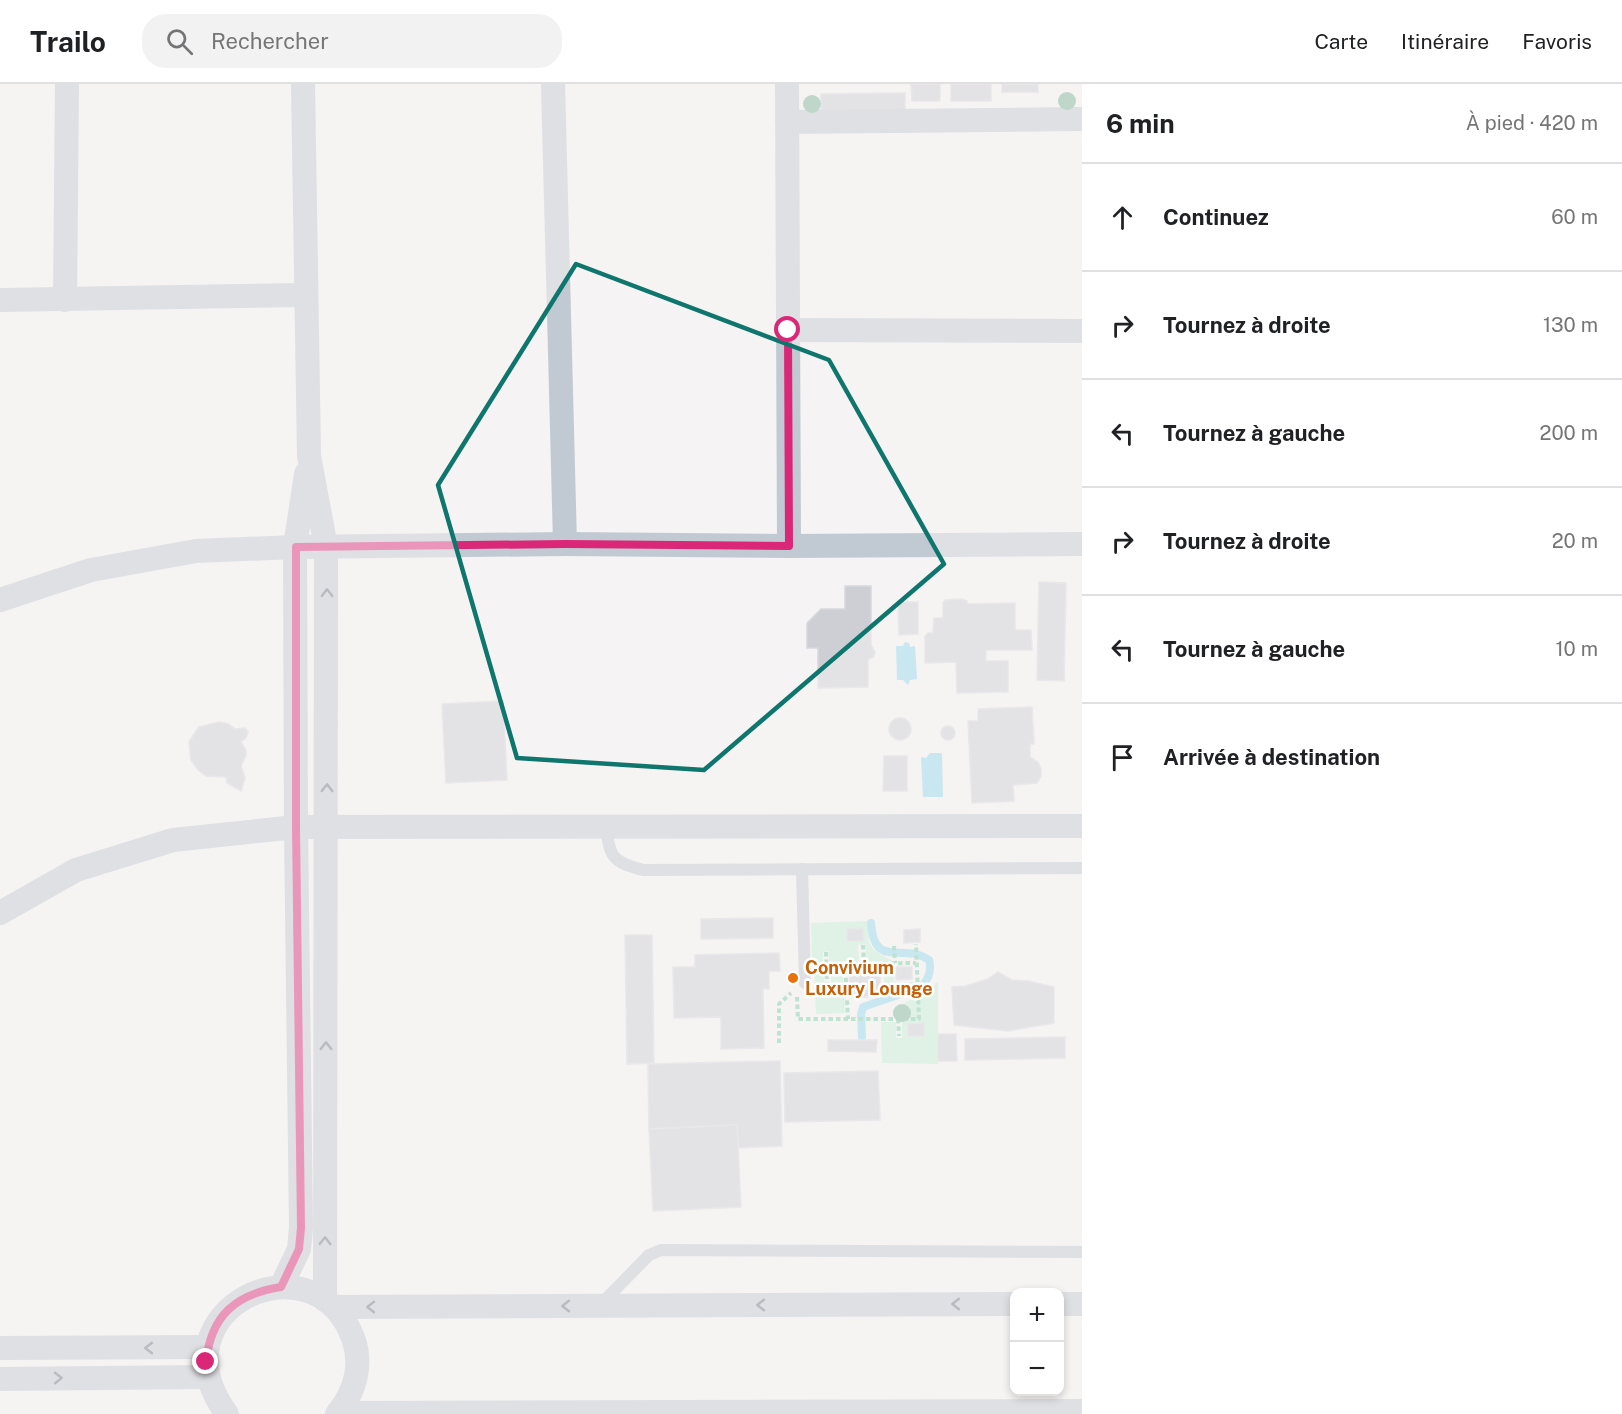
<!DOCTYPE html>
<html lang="fr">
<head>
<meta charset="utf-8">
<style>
  body { margin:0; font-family:"Public Sans",sans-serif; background:#f2f2f2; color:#202124 }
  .controls { position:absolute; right:18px; bottom:18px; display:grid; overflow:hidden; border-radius:12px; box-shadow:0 3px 9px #0003 }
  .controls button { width:54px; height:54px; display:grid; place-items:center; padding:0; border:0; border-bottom:2px solid #e0e0e0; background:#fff; color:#202124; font:30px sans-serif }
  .stop { position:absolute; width:18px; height:18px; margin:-14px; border:4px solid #db2777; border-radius:50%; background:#fff }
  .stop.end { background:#db2777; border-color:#fff; box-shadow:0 2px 6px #0008 }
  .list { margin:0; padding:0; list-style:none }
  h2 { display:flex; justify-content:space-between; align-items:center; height:78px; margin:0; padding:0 24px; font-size:26px }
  h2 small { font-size:20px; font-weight:400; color:#757577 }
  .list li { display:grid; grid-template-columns:39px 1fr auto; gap:18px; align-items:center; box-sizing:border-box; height:108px; padding:0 24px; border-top:2px solid #e0e0e0 }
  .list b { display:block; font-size:22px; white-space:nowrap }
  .list em { font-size:20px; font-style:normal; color:#757577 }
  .icon { flex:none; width:33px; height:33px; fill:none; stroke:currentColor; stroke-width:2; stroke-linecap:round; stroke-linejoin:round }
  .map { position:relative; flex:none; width:1082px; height:1330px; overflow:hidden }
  header { display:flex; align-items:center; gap:36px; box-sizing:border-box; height:84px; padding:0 30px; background:#fff; border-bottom:2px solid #e0e0e0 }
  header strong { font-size:28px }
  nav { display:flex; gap:33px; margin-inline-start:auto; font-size:21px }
  .search { width:420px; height:54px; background:#f2f2f2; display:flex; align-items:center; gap:15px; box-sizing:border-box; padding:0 21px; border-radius:24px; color:#757577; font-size:22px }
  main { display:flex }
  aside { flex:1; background:#fff }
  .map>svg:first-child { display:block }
  .green { fill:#c3f1d5 }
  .water { fill:#90daee }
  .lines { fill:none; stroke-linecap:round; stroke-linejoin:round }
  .stream { stroke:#90daee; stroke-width:8 }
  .building { fill:#cdcfd5; stroke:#d7d9de; stroke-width:1.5 }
  .path { stroke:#7ad0a6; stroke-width:4; stroke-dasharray:4.5 3; stroke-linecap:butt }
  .service { stroke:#c1cad2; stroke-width:12 }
  .minor { stroke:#c1cad2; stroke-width:24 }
  .tree { fill:#7bb799 }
  .oneway { stroke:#6e7983 }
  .route { stroke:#db2777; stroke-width:8 }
  .marked { fill:none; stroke:#0f766e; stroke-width:4.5; stroke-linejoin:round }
  .food-dot { fill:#e8710a; stroke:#fff; stroke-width:2 }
  .labels { text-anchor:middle; stroke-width:5; stroke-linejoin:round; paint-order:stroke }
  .food-label { font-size:18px; font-weight:bold; fill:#c56008; stroke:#fff; text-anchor:start }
</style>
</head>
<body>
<header>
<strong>Trailo</strong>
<div class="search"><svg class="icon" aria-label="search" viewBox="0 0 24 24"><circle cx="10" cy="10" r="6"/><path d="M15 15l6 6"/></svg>Rechercher</div>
<nav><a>Carte</a><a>Itinéraire</a><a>Favoris</a></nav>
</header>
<main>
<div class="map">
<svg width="1082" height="1330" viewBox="0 0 1082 1330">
  <rect width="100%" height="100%" fill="#f5f3f3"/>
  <g class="green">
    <path d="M 868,837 L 869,859 L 874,866 L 892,877 L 867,877 L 865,860 L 858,861 L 859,877 L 829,878 L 828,867 L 823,868 L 823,879 L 812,879 L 811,839 Z"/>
    <path d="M 893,882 L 894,898 L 914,898 L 914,902 L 885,911 L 884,883 Z"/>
    <path d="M 823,883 L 825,906 L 832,906 L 830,883 L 842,883 L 845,929 L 816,930 L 814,884 Z"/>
    <path d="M 938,898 L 938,980 L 882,979 L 881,938 L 896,938 L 896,954 L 902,954 L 902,939 L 896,926 C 908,914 926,910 938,898 Z"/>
  </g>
  <g class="water">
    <path d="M 905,558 L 909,559 L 910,563 L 915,562 L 917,595 L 910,596 L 908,601 L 903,596 L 897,596 L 896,562 L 903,562 Z"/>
    <path d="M 930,669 L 942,669 L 943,713 L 923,713 L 921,673 L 926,674 Z"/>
  </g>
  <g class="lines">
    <path class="stream" d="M 862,953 L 861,930 L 863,923 L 921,903 C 928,896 932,887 929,876 C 903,858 874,886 871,839"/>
  </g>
  <g class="building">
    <path d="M 911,0 L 940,0 L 940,17 L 912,17 Z"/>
    <rect x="951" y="0" width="40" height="17"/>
    <rect x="1002" y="0" width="36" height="8"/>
    <path d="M 905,9 L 905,26 L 821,28 L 821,10 Z"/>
    <path d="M 1039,498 L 1066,499 L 1064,597 L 1037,596 Z"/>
    <path d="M 845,502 L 871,502 L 871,561 L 875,568 L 874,572 L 868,576 L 868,603 L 818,604 L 818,564 L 807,564 L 807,539 L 821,525 L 845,525 Z"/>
    <path d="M 962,515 L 967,517 L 967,520 L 1015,519 L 1015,546 L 1031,546 L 1032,566 L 986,566 L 986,577 L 1008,577 L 1008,608 L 957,609 L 956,578 L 925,579 L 925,552 L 928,549 L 933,549 L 934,534 L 943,534 L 943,519 L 945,516 Z"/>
    <path d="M 898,518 L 918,518 L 918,550 L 899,551 Z"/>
    <path d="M 503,617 L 507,696 L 446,699 L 442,620 Z"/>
    <path d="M 1032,623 L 1034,660 L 1030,660 L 1030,673 L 1038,678 L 1041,685 L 1041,692 L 1037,699 L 1013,701 L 1014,717 L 972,719 L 968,637 L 978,637 L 978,625 Z"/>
    <circle cx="900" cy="645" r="11"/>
    <path d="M 219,638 L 228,640 L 235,645 L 245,644 L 248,648 L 246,654 L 241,658 L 246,666 L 246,671 L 241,682 L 245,694 L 241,707 L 227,699 L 226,693 L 206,692 L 198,686 L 191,676 L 189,658 L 194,650 L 199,643 Z"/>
    <circle cx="948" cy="649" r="7"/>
    <path d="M 884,672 L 907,672 L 907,707 L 883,707 Z"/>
    <path d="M 773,834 L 773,854 L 701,855 L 701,835 Z"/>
    <path d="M 847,845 L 863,845 L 864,857 L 847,857 Z"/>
    <path d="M 920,845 L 920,858 L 904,859 L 904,846 Z"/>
    <path d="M 625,851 L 652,851 L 654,979 L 627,980 Z"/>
    <path d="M 779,869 L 780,887 L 769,887 L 769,905 L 763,905 L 764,964 L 721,965 L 721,933 L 674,934 L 673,883 L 695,883 L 695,871 Z"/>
    <path d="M 896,883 L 912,883 L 912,895 L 896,896 Z"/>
    <path d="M 849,885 L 880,885 L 880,913 L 850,913 Z"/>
    <path d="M 998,888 L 1012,896 L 1028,897 L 1054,903 L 1054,939 L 1008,947 L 954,941 L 952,903 L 965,902 L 988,895 Z"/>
    <path d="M 924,939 L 924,952 L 908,952 L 908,940 Z"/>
    <path d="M 938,950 L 956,950 L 957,977 L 938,977 Z"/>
    <path d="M 1065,953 L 1065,974 L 965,976 L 965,955 Z"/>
    <path d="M 828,956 L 877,956 L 876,968 L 828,967 Z"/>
    <path d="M 780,977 L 782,1062 L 738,1064 L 737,1041 L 649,1045 L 648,980 Z"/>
    <path d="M 878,987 L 880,1036 L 785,1038 L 784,989 Z"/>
    <path d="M 737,1041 L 741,1123 L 653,1127 L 649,1045 Z"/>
  </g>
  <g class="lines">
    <g class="path">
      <path d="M 863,861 L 864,879"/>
      <path d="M 894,862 L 895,879"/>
      <path d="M 826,868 L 827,905"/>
      <path d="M 845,879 L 848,935"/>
      <path d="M 823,880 L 916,879"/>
      <path d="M 797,913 L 798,935 L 919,935 L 916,860"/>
      <path d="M 898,935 L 899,952"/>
      <path d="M 779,959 L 779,920 L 791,909"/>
    </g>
    <g class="service">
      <path d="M 606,744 C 610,774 613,778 643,786 L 1082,784"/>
      <path d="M 802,785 L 805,899"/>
      <path d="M 601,1220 L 649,1171 L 661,1166 L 1082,1168"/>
    </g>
    <g class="minor">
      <path d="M 303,0 L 309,372 L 326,463 L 325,1216"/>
      <path d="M 553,0 L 565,460"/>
      <path d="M 787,0 L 789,462"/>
      <path d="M 787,38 L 1082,35"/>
      <path d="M 0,216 L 305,211"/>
      <path d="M 65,216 L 67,0"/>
      <path d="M 788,246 L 1082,247"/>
      <path d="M 0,516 L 91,486 L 196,467 L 295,463 L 565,460 L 789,462 L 1082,460"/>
      <path d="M 0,829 L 76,786 L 173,756 L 296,743 L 1082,742"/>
      <path d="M 281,1203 L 299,1165 L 301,1144 L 296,743 L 295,463 L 306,390"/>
      <path d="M 1060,1220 L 1082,1220"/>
      <path d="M 334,1223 L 1014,1220"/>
      <path d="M 0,1264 L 208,1263"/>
      <path d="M 0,1295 L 207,1293"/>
      <path d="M 338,1329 L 1082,1327"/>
      <path d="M 227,1330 C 150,1225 314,1148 353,1254 C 363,1281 355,1308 337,1330"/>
    </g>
  </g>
  <g class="tree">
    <circle cx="1067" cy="17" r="9"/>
    <circle cx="812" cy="20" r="9"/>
    <circle cx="902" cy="929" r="9"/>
  </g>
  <defs><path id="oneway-chevron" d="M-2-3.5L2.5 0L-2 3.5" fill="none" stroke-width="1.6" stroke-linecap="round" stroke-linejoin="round" transform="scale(1.5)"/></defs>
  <g class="oneway">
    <use href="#oneway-chevron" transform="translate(327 509) rotate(-90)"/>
    <use href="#oneway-chevron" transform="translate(327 704) rotate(-90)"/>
    <use href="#oneway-chevron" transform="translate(326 962) rotate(-90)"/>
    <use href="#oneway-chevron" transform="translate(325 1157) rotate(-90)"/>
    <use href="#oneway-chevron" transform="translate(956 1220) rotate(180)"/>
    <use href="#oneway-chevron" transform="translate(761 1221) rotate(180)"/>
    <use href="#oneway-chevron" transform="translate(566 1222) rotate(180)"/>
    <use href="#oneway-chevron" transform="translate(371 1223) rotate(180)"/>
    <use href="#oneway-chevron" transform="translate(149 1264) rotate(180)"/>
    <use href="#oneway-chevron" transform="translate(58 1294) rotate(-1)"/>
  </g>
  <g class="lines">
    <path class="route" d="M 206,1278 C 211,1231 236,1210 281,1203 L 299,1165 L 301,1144 L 296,743 L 296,463 L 565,460 L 789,462 L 788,246"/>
  </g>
  <path d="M0 0H1082V1330H0ZM 576,180 L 829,276 L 944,480 L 704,686 L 517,674 L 438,401 Z" fill="#f5f3f3" fill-opacity=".55" fill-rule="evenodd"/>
  <path class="marked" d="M 576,180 L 829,276 L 944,480 L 704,686 L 517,674 L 438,401 Z"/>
  <circle class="food-dot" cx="793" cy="894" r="6"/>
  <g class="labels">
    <g class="food-label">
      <text x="805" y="890">Convivium<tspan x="805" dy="21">Luxury Lounge</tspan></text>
    </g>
  </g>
</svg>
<div class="controls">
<button>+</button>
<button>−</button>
</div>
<div class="stop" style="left:788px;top:246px"></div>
<div class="stop end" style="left:206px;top:1278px"></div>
</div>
<aside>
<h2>6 min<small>À pied · 420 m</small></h2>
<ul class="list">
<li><svg class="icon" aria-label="ahead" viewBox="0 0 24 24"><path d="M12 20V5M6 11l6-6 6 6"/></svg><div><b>Continuez</b></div><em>60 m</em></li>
<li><svg class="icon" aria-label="right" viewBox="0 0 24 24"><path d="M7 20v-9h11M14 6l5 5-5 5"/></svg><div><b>Tournez à droite</b></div><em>130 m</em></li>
<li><svg class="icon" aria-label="left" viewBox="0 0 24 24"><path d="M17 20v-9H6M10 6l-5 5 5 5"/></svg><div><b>Tournez à gauche</b></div><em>200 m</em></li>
<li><svg class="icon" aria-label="right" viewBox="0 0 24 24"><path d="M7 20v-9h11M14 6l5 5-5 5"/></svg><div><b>Tournez à droite</b></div><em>20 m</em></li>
<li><svg class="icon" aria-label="left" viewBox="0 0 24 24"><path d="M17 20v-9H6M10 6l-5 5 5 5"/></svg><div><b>Tournez à gauche</b></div><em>10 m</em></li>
<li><svg class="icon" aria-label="arrive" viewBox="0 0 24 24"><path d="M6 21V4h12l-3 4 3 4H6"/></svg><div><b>Arrivée à destination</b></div></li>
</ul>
</aside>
</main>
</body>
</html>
